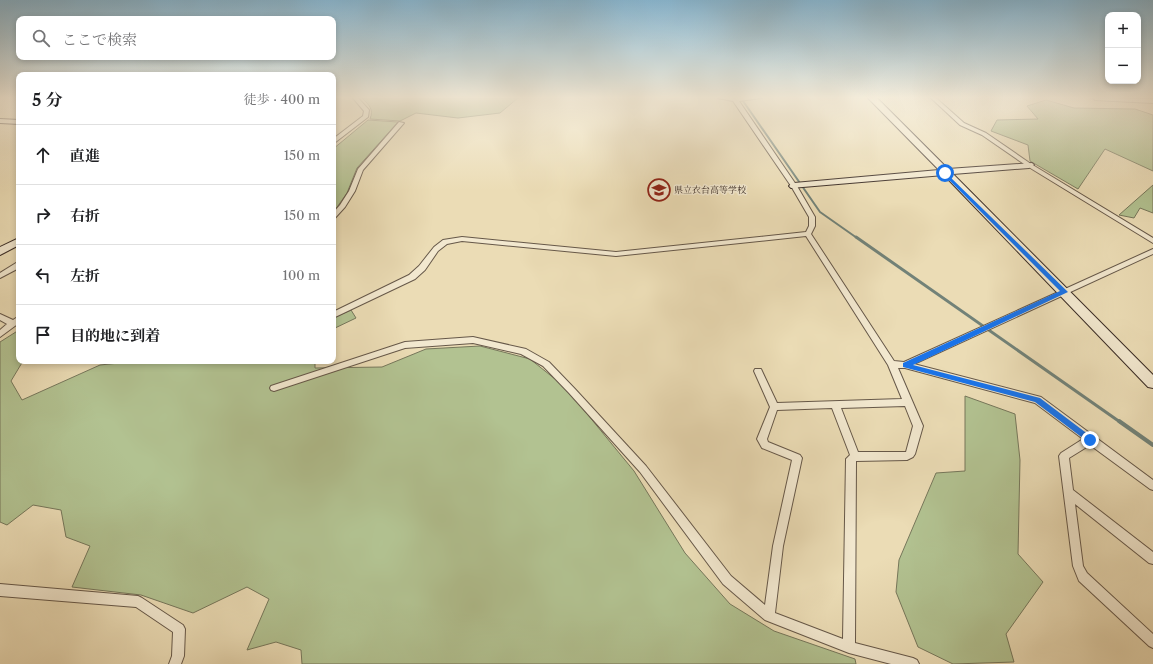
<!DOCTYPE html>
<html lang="ja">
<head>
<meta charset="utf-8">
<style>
  body { margin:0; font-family:"Libre Caslon Text","Noto Serif JP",serif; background:#f6f6f6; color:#202124 }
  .controls { position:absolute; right:12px; top:12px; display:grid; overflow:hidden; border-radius:8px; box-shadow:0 2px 6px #0003 }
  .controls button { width:36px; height:36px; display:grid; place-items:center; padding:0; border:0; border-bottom:1px solid #e0e0e0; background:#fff; color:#202124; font:20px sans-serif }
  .stop { position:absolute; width:12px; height:12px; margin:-9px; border:3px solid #1a73e8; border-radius:50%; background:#fff }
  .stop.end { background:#1a73e8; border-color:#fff; box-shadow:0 1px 4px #0008 }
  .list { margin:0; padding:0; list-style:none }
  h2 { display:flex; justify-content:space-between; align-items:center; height:52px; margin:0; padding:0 16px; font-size:17px }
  h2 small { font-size:13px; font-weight:400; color:#757577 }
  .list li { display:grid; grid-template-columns:26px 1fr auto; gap:12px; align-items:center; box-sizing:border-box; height:60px; padding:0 16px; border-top:1px solid #e0e0e0 }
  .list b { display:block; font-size:15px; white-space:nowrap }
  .list em { font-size:13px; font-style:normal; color:#757577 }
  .icon { flex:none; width:22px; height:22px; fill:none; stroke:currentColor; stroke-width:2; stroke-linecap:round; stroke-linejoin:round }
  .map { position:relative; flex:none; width:1153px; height:664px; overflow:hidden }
  .search { position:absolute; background:#fff; box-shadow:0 2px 6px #0003; left:16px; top:16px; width:320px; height:44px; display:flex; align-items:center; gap:10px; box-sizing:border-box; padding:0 14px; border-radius:8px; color:#757577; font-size:15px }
  .panel { position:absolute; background:#fff; box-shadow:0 2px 6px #0003; left:16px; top:72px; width:320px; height:292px; border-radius:8px }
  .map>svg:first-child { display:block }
  .green { fill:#b2c291; stroke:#76775b }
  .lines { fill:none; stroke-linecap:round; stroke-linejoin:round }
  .stream-far2 { stroke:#728278; stroke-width:2 }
  .stream-far1 { stroke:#728278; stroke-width:3 }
  .stream { stroke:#728278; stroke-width:4 }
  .street-casing { stroke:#665849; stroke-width:2 }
  .secondary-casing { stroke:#3a2c25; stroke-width:2 }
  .street { fill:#f2e8cf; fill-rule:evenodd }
  .secondary { fill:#f2e8cf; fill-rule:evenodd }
  .route { fill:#1a73e8 }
  .labels { text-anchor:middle; stroke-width:3; stroke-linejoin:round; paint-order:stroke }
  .far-poi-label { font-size:9px; fill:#3a2c25; stroke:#f2e8cf; text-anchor:start }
</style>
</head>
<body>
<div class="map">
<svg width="1153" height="664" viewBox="0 0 1153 664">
  <rect width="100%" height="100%" fill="#ebdcb5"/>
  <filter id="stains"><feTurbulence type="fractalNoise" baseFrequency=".005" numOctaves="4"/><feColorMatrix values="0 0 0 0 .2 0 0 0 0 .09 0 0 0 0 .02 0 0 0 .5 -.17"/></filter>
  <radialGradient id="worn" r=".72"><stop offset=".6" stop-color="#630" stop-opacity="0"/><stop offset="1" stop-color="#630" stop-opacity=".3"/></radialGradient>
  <g class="green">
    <path d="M 362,98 L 518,98 L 500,113 L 458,118 L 416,113 L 400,121 L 370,119 C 374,109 369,105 362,98 Z"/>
    <path d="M 1046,100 L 1074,108 L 1135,109 L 1153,115 L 1153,171 L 1105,149 L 1078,189 L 1030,161 L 1028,145 L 991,131 L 997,120 L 1038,119 L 1027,106 Z"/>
    <path d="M 368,120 L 398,122 L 357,168 L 347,193 L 333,213 L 333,149 Z"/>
    <path d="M 1153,185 L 1153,213 L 1140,208 L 1134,218 L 1119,215 Z"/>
    <path d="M 351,310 L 356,318 L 333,329 L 333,318 Z"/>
    <path d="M 19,330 L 19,361 L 23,361 L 11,381 L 22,400 L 100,365 L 138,361 L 315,361 L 315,368 L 382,367 L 426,349 L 480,346 L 530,359 L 565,387 L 634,471 L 685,553 L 730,604 L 774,631 L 855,659 L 856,664 L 302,664 L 301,650 L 276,642 L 247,650 L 269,599 L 247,587 L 193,613 L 141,595 L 72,587 L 90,546 L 66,537 L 61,510 L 33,505 L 7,525 L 0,522 L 0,342 Z"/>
    <path d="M 965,396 L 1015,414 L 1020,460 L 1018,554 L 1043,582 L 1006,634 L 1014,662 L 953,664 L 918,647 L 896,592 L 899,560 L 936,473 L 965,471 Z"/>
  </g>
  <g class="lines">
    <path class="stream-far2" d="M 741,98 L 820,212 L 857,238"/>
    <path class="stream-far1" d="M 856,237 L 1120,422"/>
    <path class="stream" d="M 1119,421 L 1153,445"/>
    <g class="street-casing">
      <g id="street">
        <path d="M 353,98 L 358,98 L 369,110 L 368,117 L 333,144 L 333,139 L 363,116 L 364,111 Z"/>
        <path d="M 718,98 L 761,98 L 739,101 L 797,186 L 815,217 L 815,226 L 811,234 L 894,361 L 904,362 L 1153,249 L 1153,254 L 914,364 L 1041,397 L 1153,480 L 1153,490 L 1150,489 L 1090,445 L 1069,458 L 1073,490 L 1153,552 L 1153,564 L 1149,563 L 1075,504 L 1083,566 L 1087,573 L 1153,634 L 1153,648 L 1149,646 L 1079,581 L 1073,566 L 1059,456 L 1061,453 L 1083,439 L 1035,403 L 905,368 L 898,368 L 923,426 L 915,454 L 913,457 L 907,460 L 856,461 L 855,643 L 913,658 L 917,660 L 919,664 L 891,664 L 849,653 L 765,620 L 723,584 L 640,472 L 569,393 L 543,366 L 521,354 L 473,343 L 405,348 L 274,391 L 271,390 L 270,388 L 271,386 L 405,342 L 473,337 L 526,349 L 549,362 L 575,389 L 646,466 L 731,576 L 765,605 L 773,546 L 792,460 L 762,448 L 757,439 L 770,407 L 754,371 L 755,369 L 761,369 L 777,403 L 902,399 L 888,365 L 806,236 L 616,256 L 462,241 L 447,244 L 438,251 L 425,270 L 415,279 L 333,318 L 333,312 L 409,275 L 419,266 L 434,247 L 443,240 L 462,237 L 616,252 L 806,232 L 809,226 L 809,217 L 791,186 L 733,101 ZM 905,406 L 913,426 L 906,452 L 858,452 L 841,408 ZM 832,408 L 850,455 L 846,459 L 843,639 L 775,613 L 783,546 L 802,458 L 800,455 L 768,442 L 767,439 L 777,410 Z"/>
        <path d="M 931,98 L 936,98 L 964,123 L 986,133 L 1031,164 L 1153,238 L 1153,243 L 1027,166 L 982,135 L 960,125 Z"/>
        <path d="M 1093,98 L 1153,99 L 1153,103 L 1095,100 Z"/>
        <path d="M 399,122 L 404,123 L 363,170 L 355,191 L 345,207 L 335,218 L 333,219 L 333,213 L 340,205 L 349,191 L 358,169 Z"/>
        <path d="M 16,263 L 19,263 L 19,268 L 0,278 L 0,273 Z"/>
        <path d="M 0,314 L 13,320 L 19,316 L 19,323 L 0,337 L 0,330 L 7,324 L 0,320 Z"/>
        <path d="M 0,584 L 138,596 L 142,598 L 183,625 L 185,629 L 184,656 L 181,664 L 169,664 L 172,656 L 173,632 L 136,607 L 0,596 Z"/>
      </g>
    </g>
    <g class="secondary-casing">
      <g id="secondary">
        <path d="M 868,98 L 877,98 L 948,169 L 1032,163 L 1034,165 L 1029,168 L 953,174 L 1153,375 L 1153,388 L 1148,387 L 944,175 L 791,188 L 789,186 L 791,184 L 794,183 L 939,170 Z"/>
        <path d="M 0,119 L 19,120 L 19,124 L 0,123 Z"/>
        <path d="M 19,238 L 19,245 L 0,255 L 0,247 Z"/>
      </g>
    </g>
    <use href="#street" class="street"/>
    <use href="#secondary" class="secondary"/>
  </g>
  <linearGradient id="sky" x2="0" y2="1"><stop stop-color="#88b7d2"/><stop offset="0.51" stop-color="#f6efde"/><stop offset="1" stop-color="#f6efde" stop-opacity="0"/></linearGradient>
  <rect width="1153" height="191" fill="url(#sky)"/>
  <path class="route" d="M 945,172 L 1068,292 L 913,365 L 1040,398 L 1093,438 L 1093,442 L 1088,442 L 1035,402 L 903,367 L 903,363 L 1060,291 L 943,174 Z"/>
  <defs>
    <g id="school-ring" transform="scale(1.15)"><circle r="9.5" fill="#f2e8cf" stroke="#8f2418" stroke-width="1.5"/><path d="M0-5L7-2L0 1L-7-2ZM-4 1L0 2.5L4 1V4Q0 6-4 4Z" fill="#8f2418"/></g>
  </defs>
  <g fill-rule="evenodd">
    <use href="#school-ring" x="659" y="190"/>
  </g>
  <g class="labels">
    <g class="far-poi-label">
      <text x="674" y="193">県立衣台高等学校</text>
    </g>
  </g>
  <rect width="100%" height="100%" filter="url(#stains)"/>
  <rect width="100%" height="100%" fill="url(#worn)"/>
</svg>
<div class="controls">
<button>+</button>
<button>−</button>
</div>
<div class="stop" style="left:945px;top:173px"></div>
<div class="stop end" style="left:1090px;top:440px"></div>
<div class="search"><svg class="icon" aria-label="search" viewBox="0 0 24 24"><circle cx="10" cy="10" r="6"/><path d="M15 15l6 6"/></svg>ここで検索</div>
<section class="panel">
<h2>5 分<small>徒歩 · 400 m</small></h2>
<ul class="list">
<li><svg class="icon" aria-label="ahead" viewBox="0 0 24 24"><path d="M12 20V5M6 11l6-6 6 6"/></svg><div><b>直進</b></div><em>150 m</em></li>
<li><svg class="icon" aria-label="right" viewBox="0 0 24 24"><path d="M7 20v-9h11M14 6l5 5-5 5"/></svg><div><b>右折</b></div><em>150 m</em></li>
<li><svg class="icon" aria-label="left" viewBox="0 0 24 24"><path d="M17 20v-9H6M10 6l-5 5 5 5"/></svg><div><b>左折</b></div><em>100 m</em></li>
<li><svg class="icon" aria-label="arrive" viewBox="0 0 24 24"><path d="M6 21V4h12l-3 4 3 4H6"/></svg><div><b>目的地に到着</b></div></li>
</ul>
</section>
</div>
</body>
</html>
